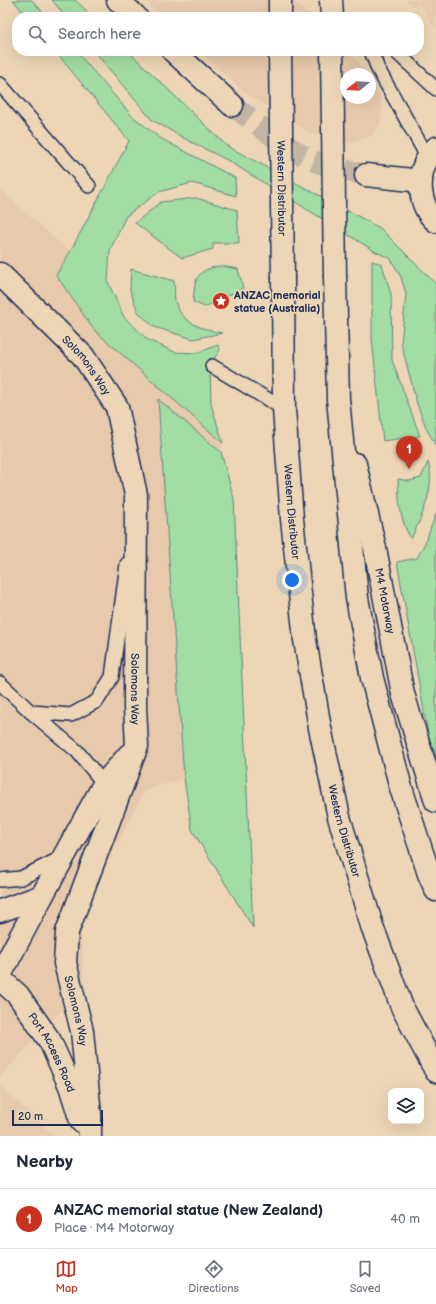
<!DOCTYPE html>
<html lang="en">
<head>
<meta charset="utf-8">
<style>
  body { margin:0; font-family:"Balsamiq Sans",sans-serif; background:#f6f6f7; color:#1f2937 }
  .controls { position:absolute; right:12px; bottom:12px; display:grid; overflow:hidden; border-radius:8px; box-shadow:0 4px 16px #0002 }
  .controls button { width:36px; height:36px; display:grid; place-items:center; padding:0; border:0; border-bottom:1px solid #e0e1e3; background:#fff; color:#1f2937; font:20px sans-serif }
  .compass { position:absolute; left:340px; top:68px; width:36px; height:36px; border-radius:50%; background:#fff; box-shadow:0 4px 16px #0002; rotate:252deg }
  .scale { position:absolute; left:12px; bottom:10px; width:91px; box-sizing:border-box; padding-left:4px; border:2px solid #1b2f5e; border-top:0; font-size:11px; line-height:14px; white-space:nowrap; color:#1b2f5e; -webkit-text-stroke:3px #edd6b6; paint-order:stroke }
  .you { position:absolute; left:292px; top:580px; width:14px; height:14px; margin:-10px; border:3px solid #fff; border-radius:50%; background:#1a73e8; box-shadow:0 0 0 6px #1a73e833 }
  .badge { display:grid; place-items:center; width:26px; height:26px; border-radius:50%; background:#c8321e; color:#fff; font-size:13px; font-weight:700 }
  .pin { position:absolute; translate:-50% -33px; filter:drop-shadow(0 1px 2px #0008) }
  .pin::after { content:''; position:absolute; top:21px; width:14px; height:12px; background:inherit; clip-path:polygon(0 0,100% 0,50% 100%) }
  .list { margin:0; padding:0; list-style:none }
  h2 { display:flex; justify-content:space-between; align-items:center; height:52px; margin:0; padding:0 16px; font-size:17px }
  h2 small { font-size:13px; font-weight:400; color:#747a83 }
  .list li { display:grid; grid-template-columns:26px 1fr auto; gap:12px; align-items:center; box-sizing:border-box; height:60px; padding:0 16px; border-top:1px solid #e0e1e3 }
  .list b { display:block; font-size:15px; white-space:nowrap }
  .list p { margin:0; font-size:13px; white-space:nowrap; color:#747a83 }
  .list em { font-size:13px; font-style:normal; color:#747a83 }
  .icon { flex:none; width:22px; height:22px; fill:none; stroke:currentColor; stroke-width:2; stroke-linecap:round; stroke-linejoin:round }
  .map { position:relative; flex:none; width:436px; height:1136px; overflow:hidden }
  .search { position:absolute; background:#fff; box-shadow:0 4px 16px #0002; left:12px; right:12px; top:12px; height:44px; display:flex; align-items:center; gap:10px; box-sizing:border-box; padding:0 14px; border-radius:16px; color:#747a83; font-size:15px }
  .sheet { height:112px; background:#fff }
  nav { display:flex; justify-content:space-around; align-items:center; box-sizing:border-box; height:56px; border-top:1px solid #e0e1e3; background:#fff; font-size:11px; color:#747a83 }
  nav a { display:grid; justify-items:center; gap:2px }
  nav .on { color:#c8321e }
  .map>svg:first-child { display:block }
  .built { fill:#e7c9ac }
  .green { fill:#a2dda3; stroke:#5e8680 }
  .lines { fill:none; stroke-linecap:round; stroke-linejoin:round }
  .street-tunnel { stroke:#c3b5a4; stroke-width:22; stroke-dasharray:22 11; stroke-linecap:butt }
  .lane-casing { stroke:#1b2f5e; stroke-width:16 }
  .street-casing { stroke:#1b2f5e; stroke-width:25 }
  .highway-casing { stroke:#1b2f5e; stroke-width:25 }
  .lane { stroke:#edd6b6; stroke-width:13 }
  .street { stroke:#edd6b6; stroke-width:22 }
  .highway { stroke:#edd6b6; stroke-width:22 }
  .highway-bridge-casing { stroke:#1b2f5e; stroke-width:25; stroke-linecap:butt }
  .highway-bridge { stroke:#edd6b6; stroke-width:22 }
  .labels { text-anchor:middle; stroke-width:3.5; stroke-linejoin:round; paint-order:stroke }
  .street-label { font-size:11px; fill:#1b2f5e; stroke:#edd6b6 }
  .poi-label { font-size:11px; font-weight:bold; fill:#1b2f5e; stroke:#edd6b6; text-anchor:start }
</style>
</head>
<body>
<div class="map">
<svg width="436" height="1136" viewBox="0 0 436 1136">
  <rect width="100%" height="100%" fill="#edd6b6"/>
  <filter id="ink" filterUnits="userSpaceOnUse"><feTurbulence type="fractalNoise" baseFrequency=".025" numOctaves="2"/><feDisplacementMap in="SourceGraphic" scale="8" xChannelSelector="R" yChannelSelector="G"/><feConvolveMatrix kernelMatrix="1 2 1 2 8 2 1 2 1" color-interpolation-filters="sRGB"/></filter>
  <g filter="url(#ink)">
    <g class="built">
      <path d="M 144,0 L 292,0 L 312,17 L 162,17 Z"/>
      <path d="M 406,0 L 436,0 L 436,30 L 420,5 L 413,6 Z"/>
      <path d="M 198,51 L 349,51 L 367,74 L 346,74 L 346,98 L 370,98 L 370,78 L 382,101 L 381,123 L 372,136 L 352,143 L 309,133 L 249,95 Z"/>
      <path d="M 0,190 L 70,252 L 56,275 L 94,330 L 223,443 L 221,452 L 158,400 L 184,778 L 144,791 L 93,892 L 81,930 L 84,986 L 0,1077 Z"/>
      <path d="M 0,1085 L 55,1136 L 0,1136 Z"/>
    </g>
    <g class="green">
      <path d="M 13,0 L 32,0 L 47,17 L 27,17 Z"/>
      <path d="M 52,0 L 75,0 L 93,17 L 66,17 Z"/>
      <path d="M 55,51 L 76,51 L 132,116 L 160,138 L 235,178 L 236,196 L 192,183 L 159,192 L 126,216 L 110,250 L 108,282 L 124,317 L 148,340 L 175,352 L 197,353 L 218,345 L 220,350 L 210,365 L 211,404 L 223,443 L 94,330 L 56,275 L 70,252 L 129,141 Z"/>
      <path d="M 94,51 L 128,51 L 227,146 L 380,228 L 436,284 L 436,446 L 427,430 L 417,404 L 401,343 L 406,294 L 401,277 L 390,258 L 376,252 L 227,160 L 189,141 L 152,120 Z"/>
      <path d="M 196,198 L 237,210 L 239,243 L 213,243 L 213,249 L 182,258 L 135,223 L 161,202 Z"/>
      <path d="M 372,261 L 382,264 L 391,294 L 392,360 L 420,436 L 383,441 L 372,339 Z"/>
      <path d="M 222,266 L 238,269 L 243,288 L 205,307 L 193,302 C 195,278 196,269 222,266 Z"/>
      <path d="M 131,269 L 174,281 C 175,287 174,294 175,300 C 180,323 202,329 222,333 L 193,339 L 154,327 L 138,312 L 130,290 Z"/>
      <path d="M 158,399 L 221,452 L 234,499 L 253,928 L 192,830 L 184,778 Z"/>
      <path d="M 428,462 C 436,487 422,516 411,539 C 399,518 399,502 398,479 L 409,481 L 421,478 Z"/>
      <path d="M 436,514 L 436,757 L 428,733 L 397,562 L 417,558 L 425,543 Z"/>
    </g>
    <g class="lines">
      <path class="street-tunnel" d="M 232,105 C 256,123 280,143 307,158 C 322,165 349,171 366,175"/>
      <g class="lane-casing">
        <g id="lane">
          <path d="M 371,51 L 378,69 L 428,158"/>
          <path d="M 395,51 L 436,89"/>
          <path d="M 0,84 L 89,186"/>
          <path d="M 212,366 L 284,409"/>
          <path d="M 0,683 L 31,712 L 77,751 L 104,784"/>
          <path d="M 31,712 L 71,715 L 97,701 L 112,677 L 127,564"/>
          <path d="M 0,880 L 21,878 L 61,858"/>
        </g>
      </g>
      <g class="street-casing">
        <g id="street">
          <path d="M 118,0 L 136,17"/>
          <path d="M 173,51 L 232,105"/>
          <path d="M 436,148 C 433,151 430,154 428,158 C 416,176 419,207 436,221"/>
          <path d="M 366,175 L 421,181"/>
          <path id="s1" d="M 0,274 L 83,356 L 117,407 L 136,495 L 135,707 L 137,746 L 67,932 L 65,963 L 82,1031 L 90,1115 L 90,1136"/>
          <path d="M 0,911 L 42,896 L 104,784 L 129,755"/>
          <path d="M 0,975 L 42,896"/>
          <path id="s2" d="M 0,979 L 18,995 L 50,1041 L 70,1086 L 81,1121"/>
        </g>
      </g>
      <g class="highway-casing">
        <g id="highway">
          <path d="M 280,0 L 280,17"/>
          <path d="M 335,277 L 338,399 L 357,598 L 372,678 L 401,788 L 429,874 L 436,890"/>
          <path id="s3" d="M 283,279 L 284,409 L 292,519 L 305,640 L 320,728 L 339,817 L 372,926 L 402,1007 L 436,1071"/>
          <path id="s4" d="M 355,464 L 375,548 L 403,694 L 436,801"/>
        </g>
      </g>
      <use href="#lane" class="lane"/>
      <use href="#street" class="street"/>
      <use href="#highway" class="highway"/>
      <g class="highway-bridge-casing">
        <g id="highway-bridge">
          <path d="M 331,0 L 332,17"/>
          <path id="s5" d="M 280,51 L 283,279"/>
          <path d="M 332,51 L 335,277"/>
        </g>
      </g>
      <use href="#highway-bridge" class="highway-bridge"/>
    </g>
  </g>
  <defs>
    <g id="sight-disc" transform="scale(0.9)"><circle r="9.5" fill="#c8321e" stroke="#edd6b6"/><path d="M0-6L1.8-2.2L6-1.7L2.9 1.2L3.7 5.4L0 3.3L-3.7 5.4L-2.9 1.2L-6-1.7L-1.8-2.2Z" fill="#fff"/></g>
  </defs>
  <g fill-rule="evenodd">
    <use href="#sight-disc" x="221" y="301"/>
  </g>
  <g class="labels">
    <g class="street-label">
      <text dy="4" stroke="none"><textPath href="#s5" startOffset="137">Western Distributor</textPath></text>
      <text dy="4" stroke="none"><textPath href="#s1" startOffset="126">Solomons Way</textPath></text>
      <text dy="4" stroke="none"><textPath href="#s3" startOffset="233">Western Distributor</textPath></text>
      <text dy="4" stroke="none"><textPath href="#s4" startOffset="140">M4 Motorway</textPath></text>
      <text dy="4" stroke="none"><textPath href="#s1" startOffset="462">Solomons Way</textPath></text>
      <text dy="4" stroke="none"><textPath href="#s3" startOffset="557">Western Distributor</textPath></text>
      <text dy="4" stroke="none"><textPath href="#s1" startOffset="798">Solomons Way</textPath></text>
      <text dy="4" stroke="none"><textPath href="#s2" startOffset="91">Port Access Road</textPath></text>
    </g>
    <g class="poi-label">
      <text x="234" y="299">ANZAC memorial<tspan x="234" dy="13">statue (Australia)</tspan></text>
    </g>
  </g>
</svg>
<div class="controls">
<button><svg class="icon" aria-label="layers" viewBox="0 0 24 24"><path d="M12 4l9 5-9 5-9-5zM3 14l9 5 9-5"/></svg></button>
</div>
<svg class="compass" viewBox="-18 -18 36 36"><path d="M0-13l5 13h-10z" fill="#e53935"/><path d="M0 13l5-13h-10z" fill="#747a83"/></svg>
<div class="scale">20 m</div>
<div class="you"></div>
<div class="pin badge" style="left:409px;top:469px">1</div>
<div class="search"><svg class="icon" aria-label="search" viewBox="0 0 24 24"><circle cx="10" cy="10" r="6"/><path d="M15 15l6 6"/></svg>Search here</div>
</div>
<section class="sheet">
<h2>Nearby<small></small></h2>
<ul class="list">
<li><span class="badge">1</span><div><b>ANZAC memorial statue (New Zealand)</b><p>Place · M4 Motorway</p></div><em>40 m</em></li>
</ul>
</section>
<nav>
<a class="on"><svg class="icon" aria-label="map" viewBox="0 0 24 24"><path d="M3 6l6-2 6 2 6-2v14l-6 2-6-2-6 2zM9 4v14M15 6v14"/></svg>Map</a>
<a><svg class="icon" aria-label="directions" viewBox="0 0 24 24"><path d="M12 3l9 9-9 9-9-9zM9 14v-3h6M13 9l2 2-2 2"/></svg>Directions</a>
<a><svg class="icon" aria-label="saved" viewBox="0 0 24 24"><path d="M7 4h10v16l-5-4-5 4z"/></svg>Saved</a>
</nav>
</body>
</html>
